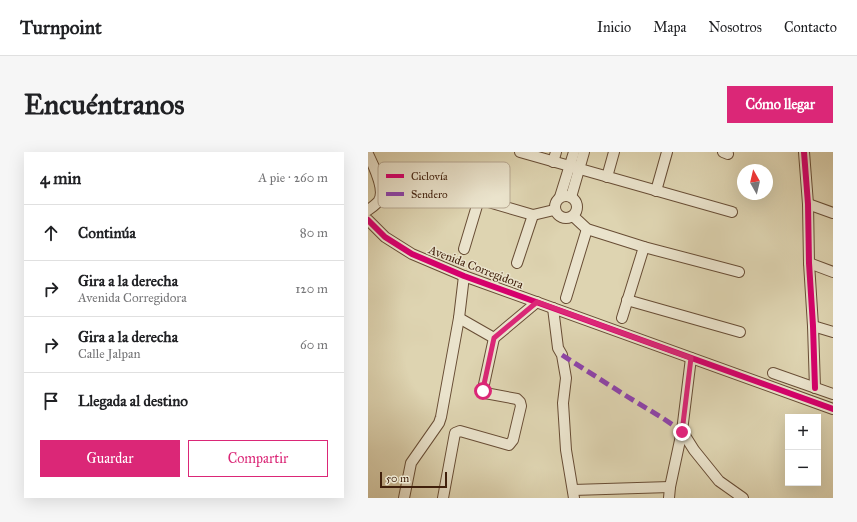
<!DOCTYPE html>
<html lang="es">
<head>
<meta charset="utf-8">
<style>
  body { margin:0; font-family:"IM FELL Great Primer",serif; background:#f6f6f6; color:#202124 }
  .controls { position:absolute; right:12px; bottom:12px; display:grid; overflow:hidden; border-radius:0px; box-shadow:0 4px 16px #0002 }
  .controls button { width:36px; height:36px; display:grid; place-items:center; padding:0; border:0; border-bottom:1px solid #e0e0e0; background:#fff; color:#202124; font:20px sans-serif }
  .compass { position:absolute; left:369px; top:12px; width:36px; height:36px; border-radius:50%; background:#fff; box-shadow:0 4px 16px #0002; rotate:352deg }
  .scale { position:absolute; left:12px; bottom:10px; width:67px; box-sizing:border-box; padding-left:4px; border:2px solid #41200c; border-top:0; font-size:11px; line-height:14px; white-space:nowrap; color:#41200c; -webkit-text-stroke:3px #eae3cc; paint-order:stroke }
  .stop { position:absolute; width:12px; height:12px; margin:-9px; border:3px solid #db2777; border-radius:50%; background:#fff }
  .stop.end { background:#db2777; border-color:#fff; box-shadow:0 1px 4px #0008 }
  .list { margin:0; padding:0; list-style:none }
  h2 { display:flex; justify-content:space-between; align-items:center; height:52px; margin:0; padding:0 16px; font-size:17px }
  h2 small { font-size:13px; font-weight:400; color:#757577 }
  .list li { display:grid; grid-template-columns:26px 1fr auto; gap:12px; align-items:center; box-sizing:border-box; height:56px; padding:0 16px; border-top:1px solid #e0e0e0 }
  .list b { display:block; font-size:15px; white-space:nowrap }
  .list p { margin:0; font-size:13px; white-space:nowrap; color:#757577 }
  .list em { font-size:13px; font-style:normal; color:#757577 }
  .actions { display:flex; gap:8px; padding:12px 16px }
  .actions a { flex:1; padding:9px 0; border:1px solid #db2777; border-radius:0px; text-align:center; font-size:14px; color:#db2777 }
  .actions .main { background:#db2777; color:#fff }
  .icon { flex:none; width:22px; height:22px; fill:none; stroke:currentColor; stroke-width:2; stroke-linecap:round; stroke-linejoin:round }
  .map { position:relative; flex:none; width:465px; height:346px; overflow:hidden; border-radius:0px }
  header { display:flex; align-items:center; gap:24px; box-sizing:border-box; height:56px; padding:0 20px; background:#fff; border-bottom:1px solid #e0e0e0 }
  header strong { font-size:19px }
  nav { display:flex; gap:22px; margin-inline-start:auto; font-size:14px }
  .intro { display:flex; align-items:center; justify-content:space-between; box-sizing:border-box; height:96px; padding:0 24px }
  h1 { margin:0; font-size:28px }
  .button { padding:10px 18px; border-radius:0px; background:#db2777; color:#fff; font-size:14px; font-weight:700 }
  main { display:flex; gap:24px; padding:0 24px }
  aside { flex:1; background:#fff; border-radius:0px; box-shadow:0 4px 16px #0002 }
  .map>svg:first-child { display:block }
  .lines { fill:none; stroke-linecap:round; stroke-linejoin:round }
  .minor-casing { stroke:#684d35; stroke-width:12 }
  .minor { stroke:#eae3cc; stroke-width:10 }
  .quiet { stroke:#8e44ad; stroke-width:5; stroke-dasharray:10 5; stroke-linecap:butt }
  .cycleway-casing { stroke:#eae3cc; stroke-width:8 }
  .cycleway { stroke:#d6006c; stroke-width:6 }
  .route { stroke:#db2777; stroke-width:5 }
  .labels { text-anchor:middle; stroke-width:3; stroke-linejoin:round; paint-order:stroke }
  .street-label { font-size:12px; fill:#41200c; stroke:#eae3cc }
  .key { fill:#eae3cc; stroke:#b7a892; stroke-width:1 }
  .key-label { font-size:11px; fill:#41200c }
</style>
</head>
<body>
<header>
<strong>Turnpoint</strong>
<nav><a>Inicio</a><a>Mapa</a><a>Nosotros</a><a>Contacto</a></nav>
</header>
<div class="intro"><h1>Encuéntranos</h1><a class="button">Cómo llegar</a></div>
<main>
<aside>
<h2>4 min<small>A pie · 260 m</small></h2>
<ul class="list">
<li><svg class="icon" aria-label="ahead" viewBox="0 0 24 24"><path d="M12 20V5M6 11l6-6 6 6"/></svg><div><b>Continúa</b></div><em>80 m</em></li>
<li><svg class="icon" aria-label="right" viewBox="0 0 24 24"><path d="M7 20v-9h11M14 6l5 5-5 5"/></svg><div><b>Gira a la derecha</b><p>Avenida Corregidora</p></div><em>120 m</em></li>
<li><svg class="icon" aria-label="right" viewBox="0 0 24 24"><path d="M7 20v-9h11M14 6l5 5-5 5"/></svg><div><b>Gira a la derecha</b><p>Calle Jalpan</p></div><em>60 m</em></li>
<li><svg class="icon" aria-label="arrive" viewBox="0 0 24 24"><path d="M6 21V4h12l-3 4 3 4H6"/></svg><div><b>Llegada al destino</b></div></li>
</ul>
<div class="actions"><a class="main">Guardar</a><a>Compartir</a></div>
</aside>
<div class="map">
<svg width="465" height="346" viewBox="0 0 465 346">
  <rect width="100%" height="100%" fill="#ded4b1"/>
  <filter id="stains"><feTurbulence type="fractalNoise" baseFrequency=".005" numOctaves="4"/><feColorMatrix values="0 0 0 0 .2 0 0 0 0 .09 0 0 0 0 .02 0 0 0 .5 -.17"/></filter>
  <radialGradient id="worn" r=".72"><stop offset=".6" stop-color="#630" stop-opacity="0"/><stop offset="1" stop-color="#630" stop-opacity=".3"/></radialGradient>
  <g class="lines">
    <g class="minor-casing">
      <g id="minor">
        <path d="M 152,0 L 364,60"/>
        <path d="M 355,0 L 360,2"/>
        <path d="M 436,0 L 440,52 L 441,111 L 445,174 L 447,236"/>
        <path d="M 0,2 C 5,13 19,39 10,50 C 7,53 3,56 0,58"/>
        <path d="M 185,10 L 188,0"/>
        <path d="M 35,25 L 165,63 L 186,58"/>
        <path d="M 239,25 L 246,0"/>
        <path d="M 288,39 L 299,0"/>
        <circle cx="198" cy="55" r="11"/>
        <path d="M 192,45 L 206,0"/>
        <path d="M 203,45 L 216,0"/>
        <path d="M 440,52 L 465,61"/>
        <path d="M 205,64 L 219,77 L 276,95 L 371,120"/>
        <path d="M 0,68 L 17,85 L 44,102 L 96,124 L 465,257"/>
        <path d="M 96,97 L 111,47"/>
        <path d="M 149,111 L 165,63"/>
        <path d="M 441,111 L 465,120"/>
        <path d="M 198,146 L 219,77"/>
        <path d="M 259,148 L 372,180"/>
        <path d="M 185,156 L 190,196 L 194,203 L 198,226 L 195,251 L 198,298 L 206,346"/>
        <path d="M 91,166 L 126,186 L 169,150"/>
        <path d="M 254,166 L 276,95"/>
        <path d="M 445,174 L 465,180"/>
        <path d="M 405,221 L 465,242"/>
        <path d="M 314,279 L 326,298 L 351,329 L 375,346"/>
        <path d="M 205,338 L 302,335"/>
        <path d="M 36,346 L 43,311 L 71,271 L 73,265 L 91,166 L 96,124"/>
        <path d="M 75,346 L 87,281 L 92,279 L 141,293 L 145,288 L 153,254 L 152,250 L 149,247 L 117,241 L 115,237 L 126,186"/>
        <path d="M 301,346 L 302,335 L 314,279 L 323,206"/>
      </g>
    </g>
    <use href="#minor" class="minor"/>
    <path class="quiet" d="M 194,203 L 260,245 L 293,265 L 314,279"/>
    <g class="cycleway-casing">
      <g id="cycleway">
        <path d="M 436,0 L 440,52 L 441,111 L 445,174 L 447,236"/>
        <path d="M 0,68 L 17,85 L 44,102 L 96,124 L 465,257"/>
      </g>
    </g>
    <use href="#cycleway" class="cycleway"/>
  </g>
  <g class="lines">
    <path class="route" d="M 115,239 L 115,237 L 126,186 L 169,150 L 323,206 L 314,280"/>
  </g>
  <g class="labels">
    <g class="street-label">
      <text transform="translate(108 115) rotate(21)" y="4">Avenida Corregidora</text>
    </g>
  </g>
  <rect x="10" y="10" width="132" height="46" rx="6" class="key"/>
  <rect x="18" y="22" width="18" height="4" fill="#d6006c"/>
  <rect x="18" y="40" width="18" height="4" fill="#8e44ad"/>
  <g class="key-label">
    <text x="43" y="28">Ciclovía</text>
    <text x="43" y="46">Sendero</text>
  </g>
  <rect width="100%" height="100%" filter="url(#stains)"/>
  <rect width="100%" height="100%" fill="url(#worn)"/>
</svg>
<div class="controls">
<button>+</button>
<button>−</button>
</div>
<svg class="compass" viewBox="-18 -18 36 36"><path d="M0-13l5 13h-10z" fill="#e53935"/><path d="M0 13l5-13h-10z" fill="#757577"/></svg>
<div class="scale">50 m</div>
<div class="stop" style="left:115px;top:239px"></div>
<div class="stop end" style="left:314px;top:280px"></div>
</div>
</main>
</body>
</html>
